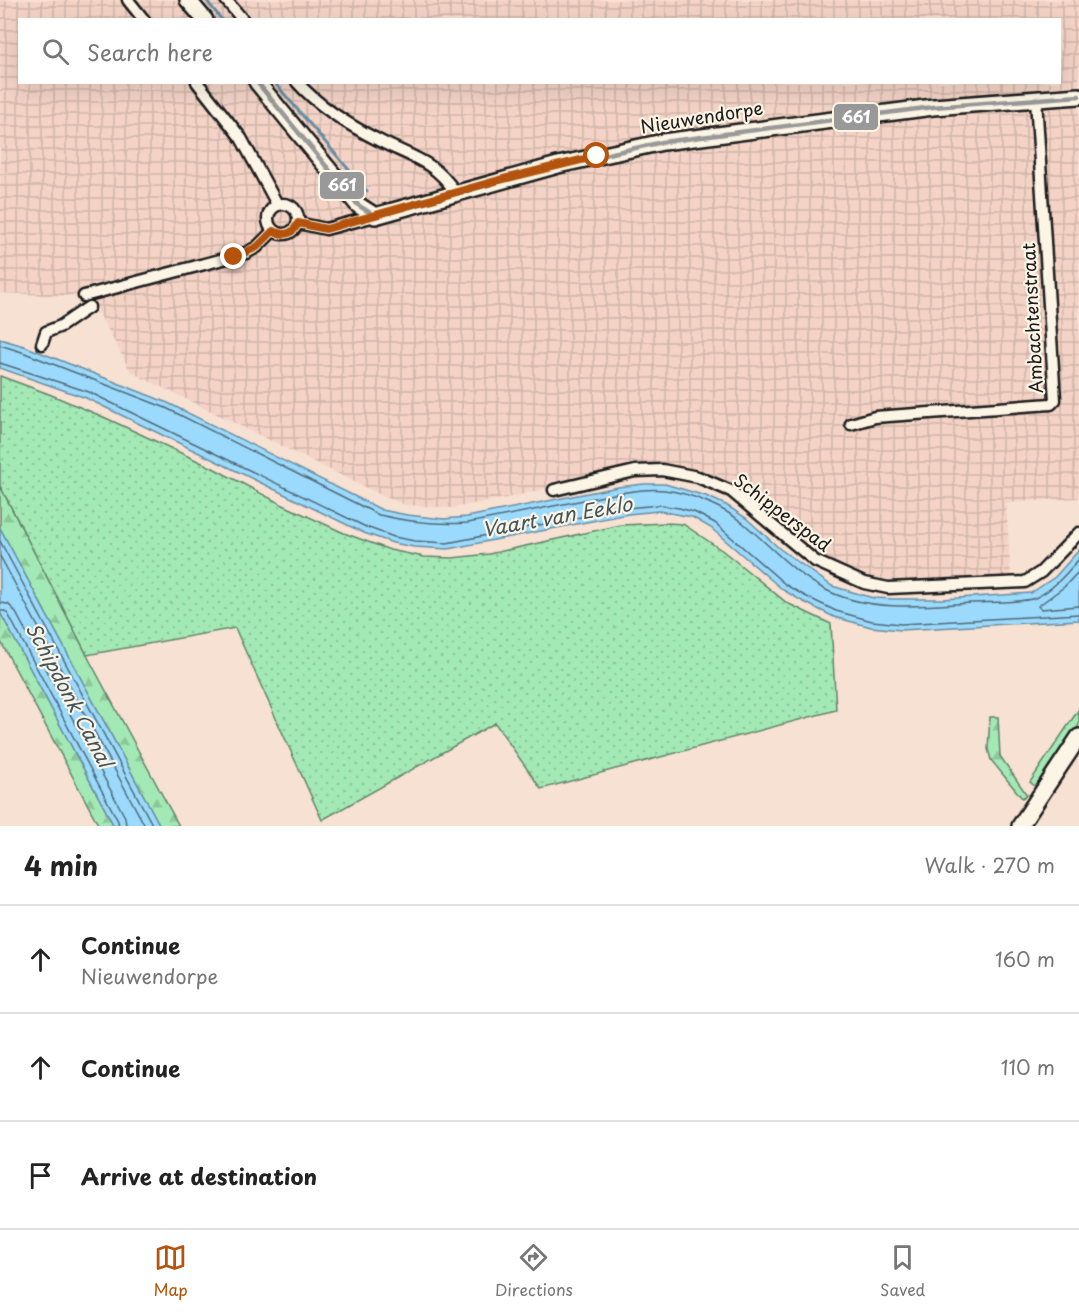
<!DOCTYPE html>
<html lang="en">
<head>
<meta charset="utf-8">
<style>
  body { margin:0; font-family:"Playpen Sans",sans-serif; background:#f6f6f6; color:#222 }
  .stop { position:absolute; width:18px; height:18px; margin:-14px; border:4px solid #b45309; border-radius:50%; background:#fff }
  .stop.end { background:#b45309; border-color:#fff; box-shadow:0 2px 6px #0008 }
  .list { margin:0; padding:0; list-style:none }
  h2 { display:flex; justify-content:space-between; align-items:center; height:78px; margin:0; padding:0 24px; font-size:26px }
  h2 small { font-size:20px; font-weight:400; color:#767676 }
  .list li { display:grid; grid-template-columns:39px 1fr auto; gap:18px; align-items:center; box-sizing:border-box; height:108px; padding:0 24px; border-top:2px solid #e0e0e0 }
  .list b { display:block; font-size:22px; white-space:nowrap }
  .list p { margin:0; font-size:20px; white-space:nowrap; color:#767676 }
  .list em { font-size:20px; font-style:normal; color:#767676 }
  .icon { flex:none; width:33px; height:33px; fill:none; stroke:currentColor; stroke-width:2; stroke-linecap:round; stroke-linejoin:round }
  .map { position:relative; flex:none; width:1079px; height:826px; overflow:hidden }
  .search { position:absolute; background:#fff; box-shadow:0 6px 24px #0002; left:18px; right:18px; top:18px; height:66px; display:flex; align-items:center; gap:15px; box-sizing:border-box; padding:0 21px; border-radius:0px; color:#767676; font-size:22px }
  .sheet { height:402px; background:#fff }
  nav { display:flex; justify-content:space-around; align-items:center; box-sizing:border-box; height:84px; border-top:2px solid #e0e0e0; background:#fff; font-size:16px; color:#767676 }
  nav a { display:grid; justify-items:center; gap:3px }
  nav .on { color:#b45309 }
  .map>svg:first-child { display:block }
  .industrial { fill:url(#industrial-grid); fill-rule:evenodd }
  .grass { fill:url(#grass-dots); stroke:#608268; stroke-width:1.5 }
  .forest { fill:url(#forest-firs); stroke:#608268; stroke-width:1.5 }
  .water { fill:#9bdafc; stroke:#688ea2; stroke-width:1.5 }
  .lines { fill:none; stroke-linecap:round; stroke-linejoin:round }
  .shore { stroke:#4f6876; stroke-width:1.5 }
  .stream { stroke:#688ea2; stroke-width:3 }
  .street-casing { stroke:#1c1c1c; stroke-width:15 }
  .secondary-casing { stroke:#1c1c1c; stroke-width:20 }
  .street { stroke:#fcf5e5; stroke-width:10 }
  .secondary { stroke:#fcf5e5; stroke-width:15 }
  .bus-1-casing { stroke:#fcf5e5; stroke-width:9 }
  .bus-1 { stroke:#999; stroke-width:4.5 }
  .route { stroke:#b45309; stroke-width:8 }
  .labels { text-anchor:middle; stroke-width:4.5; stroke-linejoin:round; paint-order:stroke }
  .street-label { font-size:18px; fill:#1c1c1c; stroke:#fcf5e5 }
  .water-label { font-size:20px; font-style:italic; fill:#42555f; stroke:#fcf5e5 }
  .line-badge { stroke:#fcf5e5; stroke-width:2 }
  .badge-label { font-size:16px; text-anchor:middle; font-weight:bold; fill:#fff }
</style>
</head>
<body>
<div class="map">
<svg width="1079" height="826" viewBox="0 0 1079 826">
  <defs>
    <pattern id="industrial-grid" width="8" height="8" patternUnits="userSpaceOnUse" patternTransform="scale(1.5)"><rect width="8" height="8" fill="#f4d3c6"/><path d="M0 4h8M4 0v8" fill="none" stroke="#d1b5aa"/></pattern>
    <pattern id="grass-dots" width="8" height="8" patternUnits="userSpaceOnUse" patternTransform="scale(1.5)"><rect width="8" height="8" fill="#a3e9b5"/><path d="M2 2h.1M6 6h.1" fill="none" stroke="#8cc79b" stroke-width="1.8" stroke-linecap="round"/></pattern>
    <pattern id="forest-firs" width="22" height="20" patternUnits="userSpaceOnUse" patternTransform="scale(1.5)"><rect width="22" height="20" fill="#a3e9b5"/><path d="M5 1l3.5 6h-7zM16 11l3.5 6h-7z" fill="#8cc79b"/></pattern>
  </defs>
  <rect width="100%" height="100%" fill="#f7e1d3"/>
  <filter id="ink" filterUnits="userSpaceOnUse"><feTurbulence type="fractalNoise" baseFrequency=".0167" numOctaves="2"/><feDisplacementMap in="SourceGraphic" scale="12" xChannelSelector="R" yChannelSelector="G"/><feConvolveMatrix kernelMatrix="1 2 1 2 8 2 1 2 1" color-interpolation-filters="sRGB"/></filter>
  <g filter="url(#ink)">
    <path class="industrial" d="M 0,0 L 1079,0 L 1079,498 L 1006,503 L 1011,579 L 893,583 L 871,580 L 834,565 L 801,545 L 734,490 L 695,470 L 665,464 L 627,468 L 516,496 L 453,508 L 406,505 L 383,496 L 131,372 L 90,297 L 0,293 ZM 20,20 L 1060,20 L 1060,82 L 20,82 Z"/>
    <path class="grass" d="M 0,376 L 49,394 L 108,419 L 213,468 L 281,504 L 344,533 L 390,550 L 424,557 L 452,558 L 489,554 L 621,525 L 666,523 L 683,524 L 723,551 L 787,603 L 831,624 L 836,710 L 541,789 L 495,723 L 322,820 L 235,628 L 87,655 L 0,486 Z"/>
    <g class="forest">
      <path d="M 0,486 L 91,663 L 179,826 L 160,826 L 0,528 Z"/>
      <path d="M 0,612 L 114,826 L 99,826 L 0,640 Z"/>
      <path d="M 1079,709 L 1079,725 L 1037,788 L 1030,782 Z"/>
      <path d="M 990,717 L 998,717 L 1000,756 L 1027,795 L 1022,798 L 991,760 L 988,749 Z"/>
    </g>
    <g class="water">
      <path d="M 0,339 L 24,346 L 168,403 L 382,510 L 407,515 L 444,519 L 467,517 L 618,487 L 644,484 L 665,484 L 706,496 L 726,505 L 746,518 L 780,549 L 832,586 L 873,598 L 893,599 L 943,599 L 1031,593 L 1055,577 L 1079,550 L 1079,620 L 901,630 L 871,627 L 834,617 L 802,601 L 783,590 L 711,528 L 692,517 L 659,511 L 628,514 L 448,549 L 414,547 L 393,543 L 364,533 L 86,398 L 0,368 Z"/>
      <path d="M 0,528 L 160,826 L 114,826 L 0,612 Z"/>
    </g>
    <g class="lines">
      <g class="shore">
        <path d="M 0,345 L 22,352 L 166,408 L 379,515 C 409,522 437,525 468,523 L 619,493 C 634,491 649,488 664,490 C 691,493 721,506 743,523 C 771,546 795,575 828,591 C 871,612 925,606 971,603 C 987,602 1022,603 1035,598 C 1053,590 1066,574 1079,559"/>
        <path d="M 0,363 L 89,392 L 366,527 L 394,537 L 415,541 L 447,543 L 627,508 L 659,505 L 679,508 L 694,512 L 715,523 L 786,585 L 805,596 L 836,611 L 872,621 L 901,624 L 1079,614"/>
        <path d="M 0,541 L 153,826"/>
        <path d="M 0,556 L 145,826"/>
        <path d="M 1079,571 L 1064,587 L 1038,606 L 1041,609 L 1079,606"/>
        <path d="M 0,603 L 8,604 L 15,611 L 125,817 L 126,826"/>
        <path d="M 0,611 L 5,611 L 8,614 L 118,821 L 119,826"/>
      </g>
      <g class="stream">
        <path d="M 206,0 L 222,20"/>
        <path d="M 274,82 L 367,191"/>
      </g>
      <g class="street-casing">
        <g id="street">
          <path d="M 128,0 L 144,20"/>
          <path d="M 226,0 L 243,20"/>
          <path d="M 197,82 L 241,138 L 277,204"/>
          <path d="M 297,82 C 320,108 350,126 380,141 C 411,157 435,161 455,192"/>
          <circle cx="283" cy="219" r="15"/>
          <path d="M 298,223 L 326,229 L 375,216"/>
          <path d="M 84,296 L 246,253 L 257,247 L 273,231"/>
          <path d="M 42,344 L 46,332 L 61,326 L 89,307"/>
          <path d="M 851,424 L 875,417 L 1051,404 L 1055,400 L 1036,99"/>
          <path d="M 554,490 L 635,471 L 662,470 L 698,477 L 731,491 L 815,561 L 864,583 L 888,588 L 1025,582 L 1041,572 L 1079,533"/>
        </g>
      </g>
      <g class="secondary-casing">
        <g id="secondary">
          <path d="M 188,0 L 205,20"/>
          <path d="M 257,82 L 358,205 L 375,216 L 558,165 L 663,142 L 933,107 L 1079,96"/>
          <path d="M 1020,826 L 1079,737"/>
        </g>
      </g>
      <use href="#street" class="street"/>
      <use href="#secondary" class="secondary"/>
      <g class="bus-1-casing">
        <path id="bus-1" d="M 257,82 L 358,205 L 375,216 L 558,165 L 663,142 L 933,107 L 1079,96"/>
      </g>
      <use href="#bus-1" class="bus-1"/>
    </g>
  </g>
  <g class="lines" filter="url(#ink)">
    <path class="route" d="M 234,257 L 257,247 L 273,231 C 284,236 293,235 298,223 L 326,229 L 499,180 L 597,156"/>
  </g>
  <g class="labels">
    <g class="street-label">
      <text transform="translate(702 118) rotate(-9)" y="6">Nieuwendorpe</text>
      <text transform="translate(1033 318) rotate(-93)" y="6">Ambachtenstraat</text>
      <text transform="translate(782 513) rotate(37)" y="6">Schipperspad</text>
    </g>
    <g class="water-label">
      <text transform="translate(557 517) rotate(-10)" y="7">Vaart van Eeklo</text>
      <text transform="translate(69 695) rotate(62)" y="7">Schipdonk Canal</text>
    </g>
  </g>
  <g class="line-badge">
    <rect x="833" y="103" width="46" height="28" rx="6" fill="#999"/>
    <rect x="319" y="171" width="46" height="29" rx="6" fill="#999"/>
  </g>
  <g class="badge-label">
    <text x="856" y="123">661</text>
    <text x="342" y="191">661</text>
  </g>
</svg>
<div class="stop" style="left:597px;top:156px"></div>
<div class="stop end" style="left:234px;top:257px"></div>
<div class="search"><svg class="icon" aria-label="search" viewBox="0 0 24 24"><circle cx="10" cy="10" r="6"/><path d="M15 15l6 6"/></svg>Search here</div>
</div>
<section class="sheet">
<h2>4 min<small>Walk · 270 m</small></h2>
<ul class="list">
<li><svg class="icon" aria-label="ahead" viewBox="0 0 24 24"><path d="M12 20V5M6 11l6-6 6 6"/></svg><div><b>Continue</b><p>Nieuwendorpe</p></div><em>160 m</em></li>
<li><svg class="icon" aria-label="ahead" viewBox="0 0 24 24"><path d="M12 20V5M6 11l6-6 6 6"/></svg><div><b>Continue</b></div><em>110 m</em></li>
<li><svg class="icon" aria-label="arrive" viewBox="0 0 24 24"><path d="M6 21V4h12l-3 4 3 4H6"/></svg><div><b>Arrive at destination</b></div></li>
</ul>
</section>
<nav>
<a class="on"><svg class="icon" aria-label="map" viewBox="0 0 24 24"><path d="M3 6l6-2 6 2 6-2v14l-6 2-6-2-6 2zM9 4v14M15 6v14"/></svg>Map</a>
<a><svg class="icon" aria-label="directions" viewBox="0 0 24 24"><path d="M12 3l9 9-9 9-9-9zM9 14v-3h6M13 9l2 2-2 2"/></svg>Directions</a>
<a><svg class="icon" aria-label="saved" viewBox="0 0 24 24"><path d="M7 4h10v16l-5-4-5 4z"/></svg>Saved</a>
</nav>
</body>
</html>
